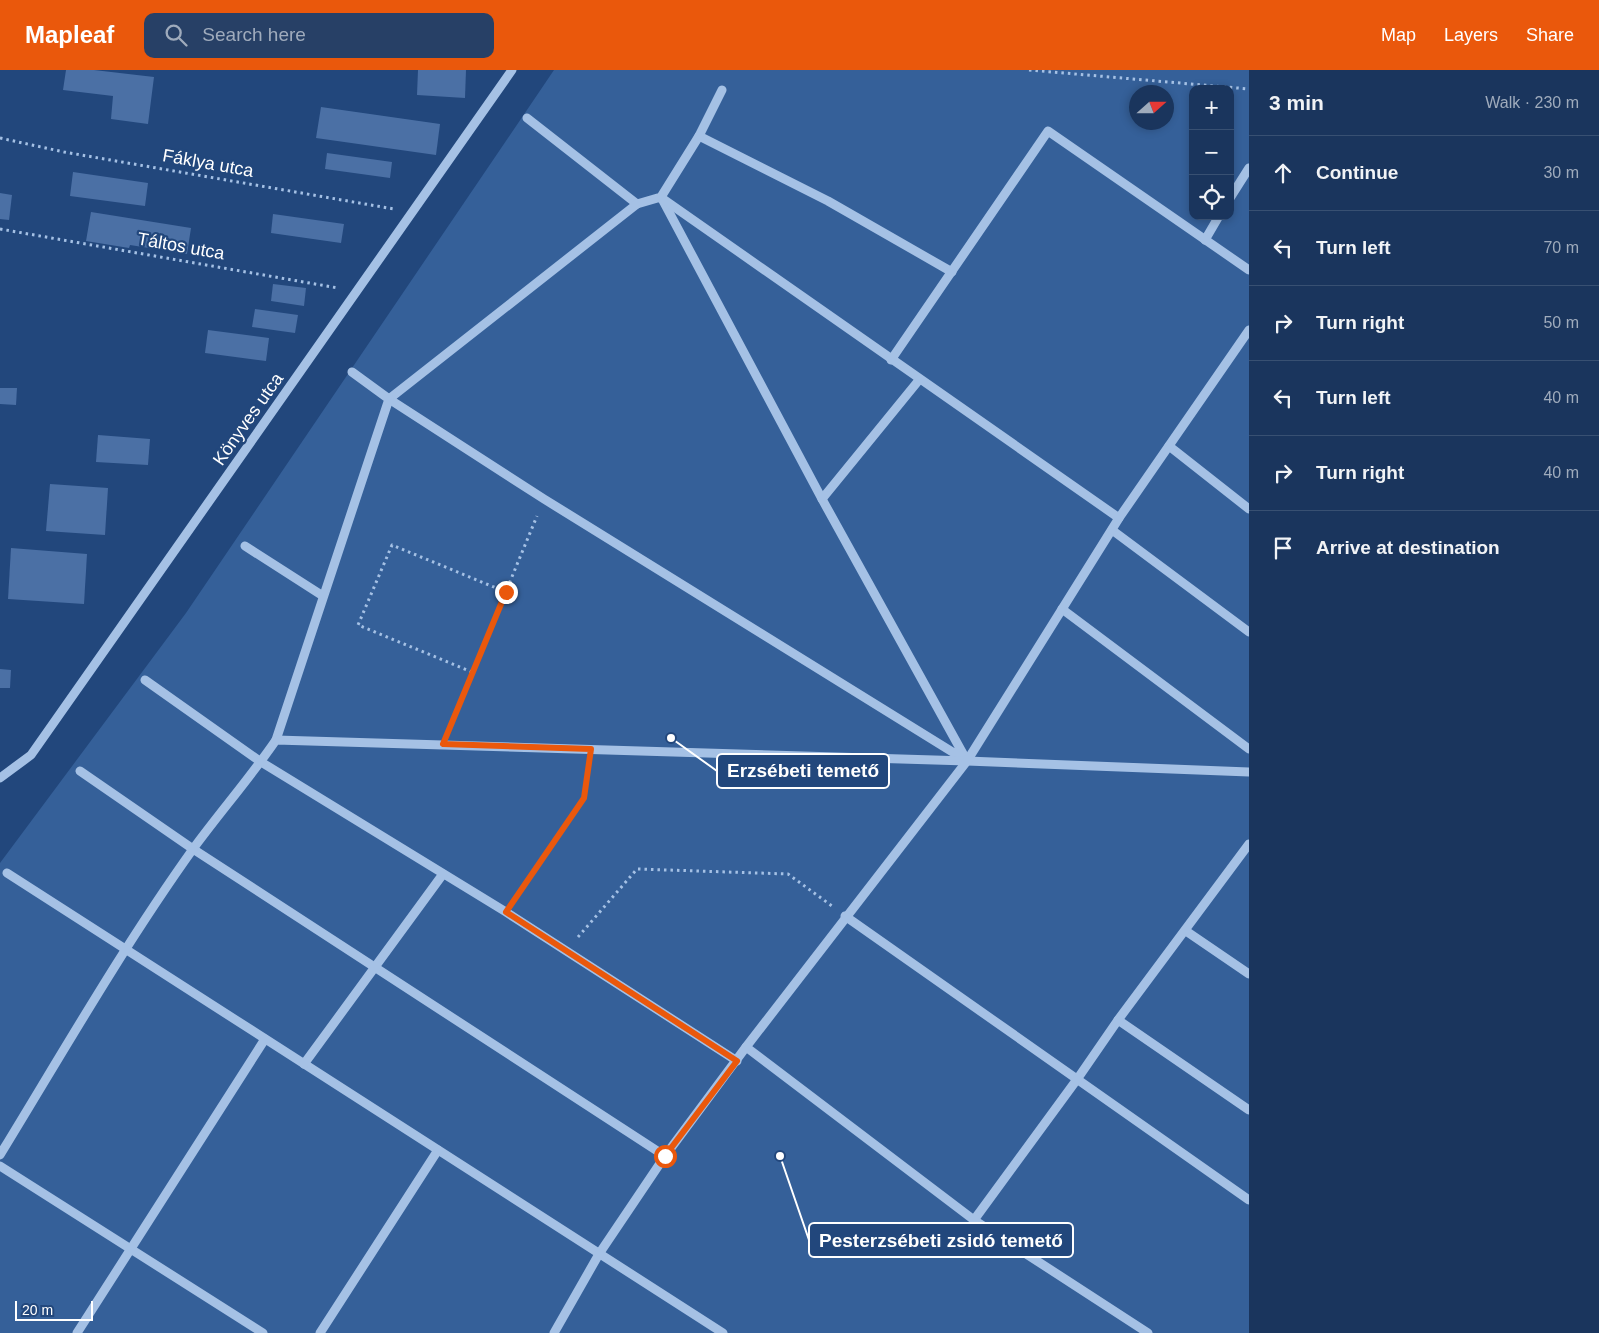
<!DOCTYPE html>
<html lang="en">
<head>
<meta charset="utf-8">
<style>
  body { margin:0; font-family:Helvetica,sans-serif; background:#274066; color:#f1f3f6 }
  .controls { position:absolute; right:15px; top:15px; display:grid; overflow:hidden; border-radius:10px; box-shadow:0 2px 8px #0003 }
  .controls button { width:45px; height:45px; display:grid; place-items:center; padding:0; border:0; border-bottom:1px solid #385072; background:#1a355d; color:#f1f3f6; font:25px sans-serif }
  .compass { position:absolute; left:1129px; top:15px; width:45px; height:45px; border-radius:50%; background:#1a355d; box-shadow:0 2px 8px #0003; rotate:69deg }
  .scale { position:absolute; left:15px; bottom:12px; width:78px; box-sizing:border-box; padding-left:5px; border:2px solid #fff; border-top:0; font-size:14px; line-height:18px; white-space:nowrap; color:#fff; -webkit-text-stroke:4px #22477c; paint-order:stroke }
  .stop { position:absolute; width:15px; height:15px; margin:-11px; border:4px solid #ea580c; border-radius:50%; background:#fff }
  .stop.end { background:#ea580c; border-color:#fff; box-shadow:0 1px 5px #0008 }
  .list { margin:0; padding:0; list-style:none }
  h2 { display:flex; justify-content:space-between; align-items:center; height:65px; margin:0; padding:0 20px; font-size:21px }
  h2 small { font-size:16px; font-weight:400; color:#9fabbc }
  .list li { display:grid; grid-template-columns:32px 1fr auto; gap:15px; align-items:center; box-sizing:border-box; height:75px; padding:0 20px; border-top:1px solid #385072 }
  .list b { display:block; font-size:19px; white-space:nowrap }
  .list em { font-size:16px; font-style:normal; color:#9fabbc }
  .icon { flex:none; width:28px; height:28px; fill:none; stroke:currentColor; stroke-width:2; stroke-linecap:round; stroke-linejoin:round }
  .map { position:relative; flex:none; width:1249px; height:1263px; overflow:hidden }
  header { display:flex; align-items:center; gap:30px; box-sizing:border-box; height:70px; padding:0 25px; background:#ea580c; color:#fff }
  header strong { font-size:24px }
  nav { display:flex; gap:28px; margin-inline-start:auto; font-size:18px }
  .search { width:350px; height:45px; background:#274066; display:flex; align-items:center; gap:12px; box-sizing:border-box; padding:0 18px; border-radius:10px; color:#9fabbc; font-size:19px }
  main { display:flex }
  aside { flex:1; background:#1a355d }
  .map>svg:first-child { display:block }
  .green { fill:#356099; fill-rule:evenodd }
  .building { fill:#4b70a5 }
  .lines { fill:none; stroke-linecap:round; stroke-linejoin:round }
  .path { stroke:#a5c1e5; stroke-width:3; stroke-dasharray:2.5 4; stroke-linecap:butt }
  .minor { stroke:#a5c1e5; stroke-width:9 }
  .route { stroke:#ea580c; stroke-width:6 }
  .labels { text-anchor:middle; stroke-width:4.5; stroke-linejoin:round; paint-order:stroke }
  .street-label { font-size:18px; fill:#fff; stroke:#22477c }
  .leader { fill:none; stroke:#fff; stroke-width:2 }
  .callout-dot { fill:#fff; stroke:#22477c; stroke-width:2 }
  .callout { fill:#22477c; stroke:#fff; stroke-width:2 }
  .callout-label { font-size:19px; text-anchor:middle; font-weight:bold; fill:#fff }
</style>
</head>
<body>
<header>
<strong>Mapleaf</strong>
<div class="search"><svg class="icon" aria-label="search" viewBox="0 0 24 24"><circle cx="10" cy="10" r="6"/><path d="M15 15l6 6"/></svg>Search here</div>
<nav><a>Map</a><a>Layers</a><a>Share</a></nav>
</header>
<main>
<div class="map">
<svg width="1249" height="1263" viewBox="0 0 1249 1263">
  <rect width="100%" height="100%" fill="#22477c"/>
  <path class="green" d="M 554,0 L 1249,0 L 1249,1263 L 0,1263 L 0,793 L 186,543 ZM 1193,19 L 1230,19 L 1230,146 L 1193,146 ZM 1136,22 L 1166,22 L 1166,52 L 1136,52 Z"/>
  <g class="building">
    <path d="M 66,0 L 94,0 L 154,7 L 148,54 L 111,49 L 113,26 L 63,20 Z"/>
    <path d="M 418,0 L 466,0 L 465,28 L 417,25 Z"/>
    <path d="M 321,37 L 440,54 L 436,85 L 316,68 Z"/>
    <path d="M 327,83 L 392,92 L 390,108 L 325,99 Z"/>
    <path d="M 73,102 L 148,113 L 145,136 L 70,126 Z"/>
    <path d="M 0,123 L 12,125 L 9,150 L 0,149 Z"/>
    <path d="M 91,142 L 191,158 L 187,184 L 130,175 L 129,178 L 86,171 Z"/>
    <path d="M 273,144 L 344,154 L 341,173 L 271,163 Z"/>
    <path d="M 273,214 L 306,218 L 304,236 L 271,231 Z"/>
    <path d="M 255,239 L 298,245 L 295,263 L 252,257 Z"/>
    <path d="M 208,260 L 269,268 L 266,291 L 205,283 Z"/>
    <path d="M 0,318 L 17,318 L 16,335 L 0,334 Z"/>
    <path d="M 98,365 L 150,369 L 148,395 L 96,392 Z"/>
    <path d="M 50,414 L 108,418 L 105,465 L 46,461 Z"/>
    <path d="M 11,478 L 87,484 L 84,534 L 8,529 Z"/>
    <path d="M 0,599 L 11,600 L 10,618 L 0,618 Z"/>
  </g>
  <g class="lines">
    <g class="path">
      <path d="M 1029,0 L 1249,19"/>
      <path d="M 0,68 L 64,82 L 394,139"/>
      <path d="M 0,159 L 338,218"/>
      <path d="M 472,602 L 358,555 L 392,475 L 506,522"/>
      <path d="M 450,657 L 537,446"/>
      <path d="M 516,828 L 584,728 L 588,697"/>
      <path d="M 578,867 L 637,799 L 788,804 L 832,836"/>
    </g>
    <g class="minor">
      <path d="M 527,48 L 637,134"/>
      <path d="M 699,66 L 828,131 L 952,202"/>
      <path d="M 661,127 L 822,429 L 967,691 L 544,429 L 389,329 L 637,134 L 661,127 L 699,66 L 722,20"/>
      <path d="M 1230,128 L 1249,98"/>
      <path d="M 663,129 L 1119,448"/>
      <path d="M 1205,170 L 1219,146"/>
      <path d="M 891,290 L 1048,61 L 1249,200"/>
      <path d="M 1169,376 L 1249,439"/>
      <path d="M 822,429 L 919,310"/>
      <path d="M 1112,460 L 1249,562"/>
      <path d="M 245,476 L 323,526"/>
      <path d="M 1062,539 L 1249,679"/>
      <path d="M 145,610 L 261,692 L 506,842 L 737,991"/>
      <path d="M 276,670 L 389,329 L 352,302"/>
      <path d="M 80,701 L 193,779 L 665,1086"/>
      <path d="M 0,708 L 31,685 L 512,0"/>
      <path d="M 7,803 L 723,1263"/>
      <path d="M 845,846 L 1249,1130"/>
      <path d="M 1186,861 L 1249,904"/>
      <path d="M 1118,950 L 1249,1040"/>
      <path d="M 746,977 L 974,1150 L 1148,1263"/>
      <path d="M 304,994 L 443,804"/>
      <path d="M 0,1085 C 63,982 123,877 193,779 C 220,742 250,708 276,670 L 967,691 L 1249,702"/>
      <path d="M 0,1096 L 263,1263"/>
      <path d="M 974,1150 L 1078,1008 L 1118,950 L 1249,774"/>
      <path d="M 77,1263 L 265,969"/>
      <path d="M 320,1263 L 438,1080"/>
      <path d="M 554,1263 L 599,1184 L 665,1086 L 746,977 L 967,691 L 1119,448 L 1249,260"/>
    </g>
  </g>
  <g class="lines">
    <path class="route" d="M 506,522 L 443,674 L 591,679 L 584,728 L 506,842 L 737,991 L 665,1086"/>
  </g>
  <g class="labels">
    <g class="street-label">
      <text transform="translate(208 93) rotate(10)" y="6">Fáklya utca</text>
      <text transform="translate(181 176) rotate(10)" y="6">Táltos utca</text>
      <text transform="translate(248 349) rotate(-55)" y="6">Könyves utca</text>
    </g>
  </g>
  <path class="leader" d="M671 668L717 701M780 1086L809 1170"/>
  <g class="callout-dot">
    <circle cx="671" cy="668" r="5"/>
    <circle cx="780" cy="1086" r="5"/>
  </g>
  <g class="callout">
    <rect x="717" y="684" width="172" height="34" rx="5"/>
    <rect x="809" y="1153" width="264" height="34" rx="5"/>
  </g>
  <g class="callout-label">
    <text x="803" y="707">Erzsébeti temető</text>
    <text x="941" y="1177">Pesterzsébeti zsidó temető</text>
  </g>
</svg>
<div class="controls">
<button>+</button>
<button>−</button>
<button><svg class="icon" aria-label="locate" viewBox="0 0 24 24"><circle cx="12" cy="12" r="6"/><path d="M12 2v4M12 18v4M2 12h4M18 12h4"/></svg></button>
</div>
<svg class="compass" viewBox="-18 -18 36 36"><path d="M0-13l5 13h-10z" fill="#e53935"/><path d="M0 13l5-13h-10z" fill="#9fabbc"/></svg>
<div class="scale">20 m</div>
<div class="stop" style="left:665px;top:1086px"></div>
<div class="stop end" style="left:506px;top:522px"></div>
</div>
<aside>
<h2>3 min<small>Walk · 230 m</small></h2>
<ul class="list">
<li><svg class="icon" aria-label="ahead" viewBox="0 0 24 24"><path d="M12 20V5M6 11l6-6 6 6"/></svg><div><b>Continue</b></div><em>30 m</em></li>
<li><svg class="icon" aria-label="left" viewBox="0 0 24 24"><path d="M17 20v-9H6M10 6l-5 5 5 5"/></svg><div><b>Turn left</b></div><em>70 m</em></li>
<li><svg class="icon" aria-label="right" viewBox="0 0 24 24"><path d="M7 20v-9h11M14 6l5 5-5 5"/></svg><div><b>Turn right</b></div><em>50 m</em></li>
<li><svg class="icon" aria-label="left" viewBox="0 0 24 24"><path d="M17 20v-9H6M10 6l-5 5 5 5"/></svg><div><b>Turn left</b></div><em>40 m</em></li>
<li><svg class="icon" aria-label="right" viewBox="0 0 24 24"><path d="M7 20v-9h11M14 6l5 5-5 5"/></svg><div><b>Turn right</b></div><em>40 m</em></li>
<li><svg class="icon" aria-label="arrive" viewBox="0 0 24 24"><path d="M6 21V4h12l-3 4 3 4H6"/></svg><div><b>Arrive at destination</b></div></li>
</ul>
</aside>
</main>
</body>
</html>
